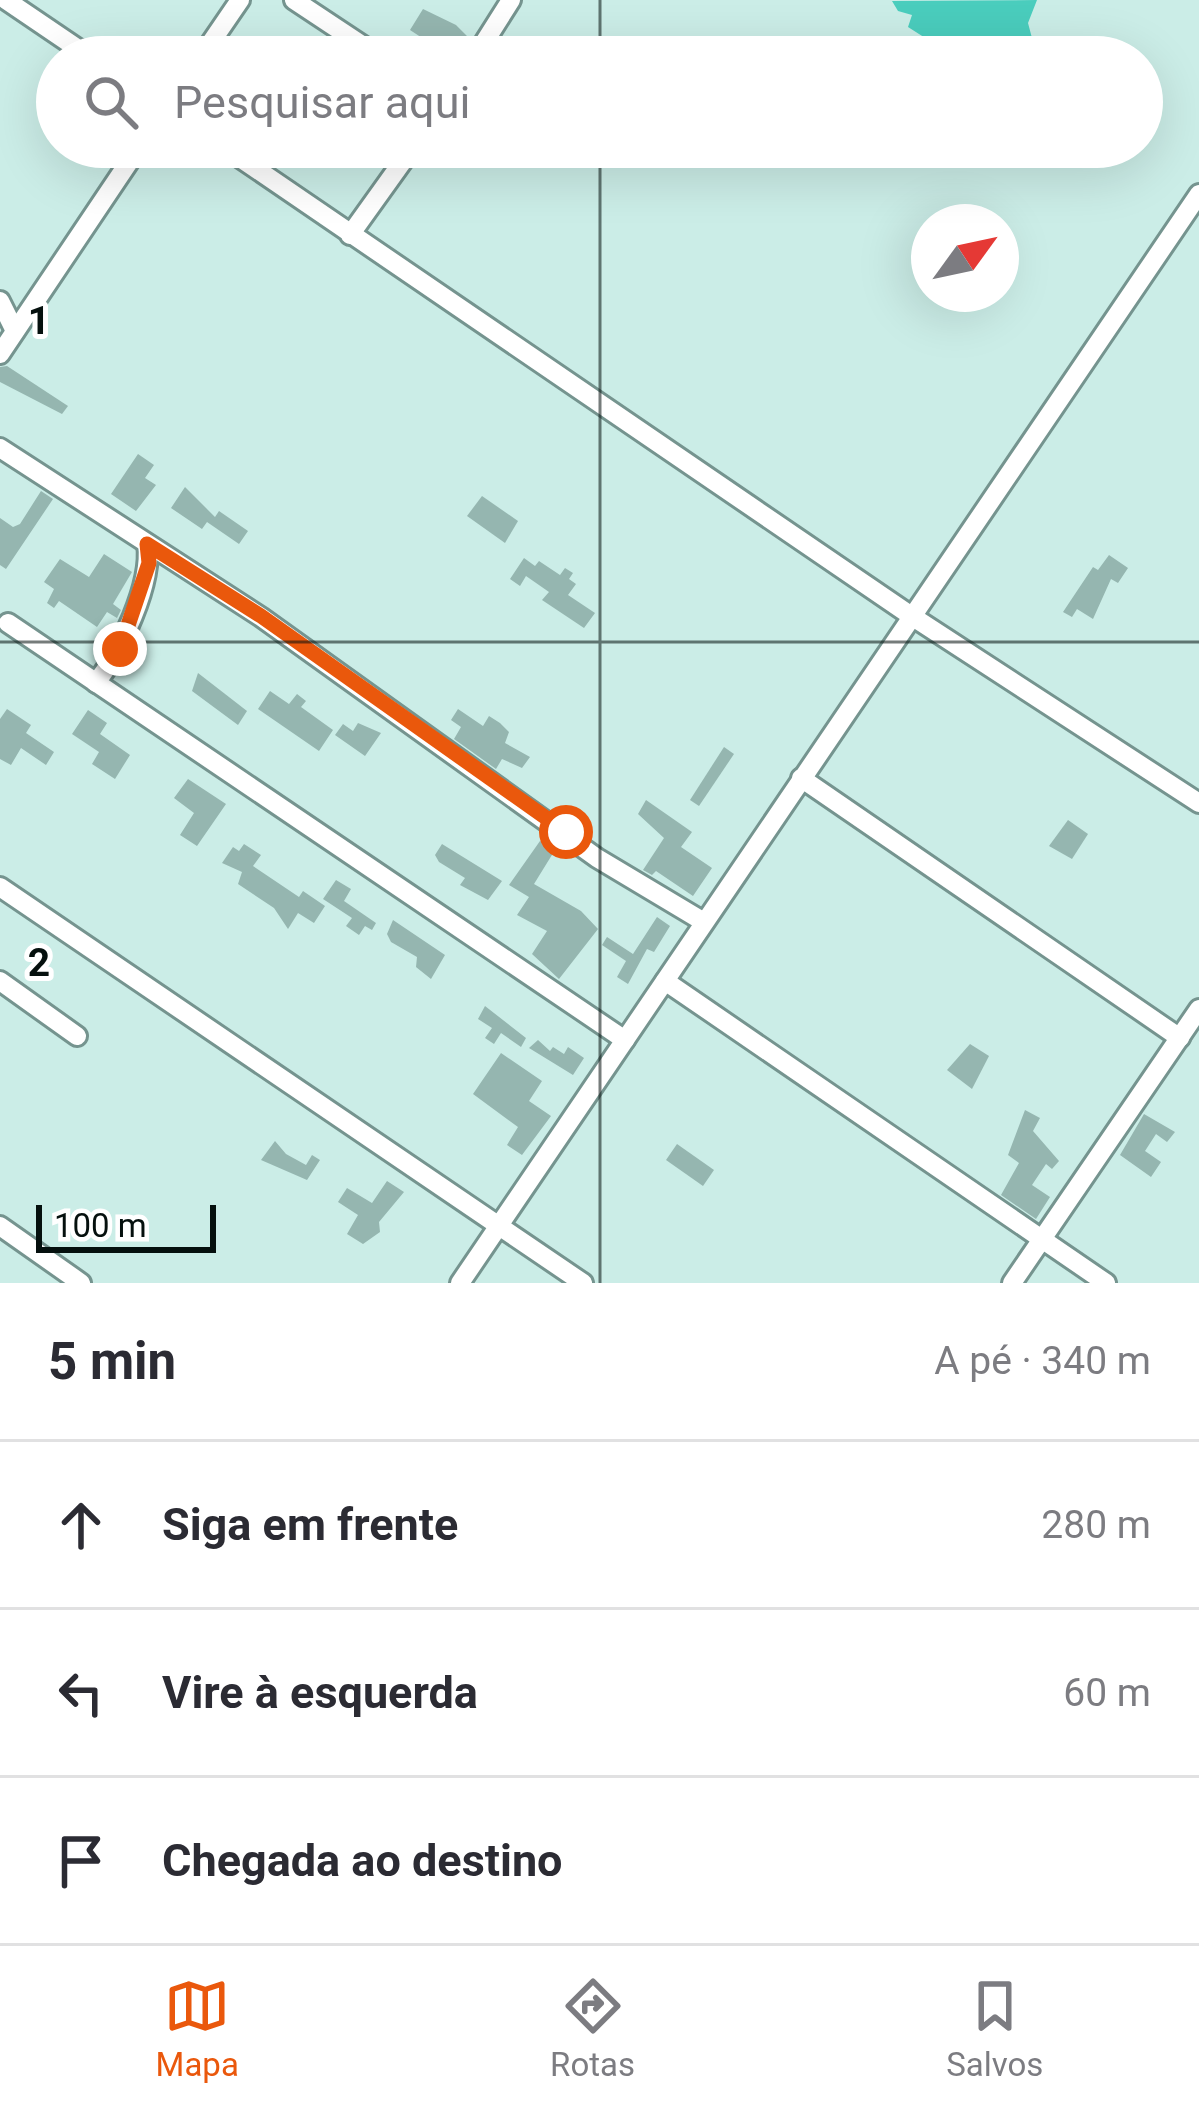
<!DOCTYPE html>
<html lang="pt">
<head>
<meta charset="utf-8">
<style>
  body { margin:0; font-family:Roboto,sans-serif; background:#f2f2f3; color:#2b2b33 }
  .compass { position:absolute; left:911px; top:204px; width:108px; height:108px; border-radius:50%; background:#fff; box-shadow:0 12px 48px #0002; rotate:57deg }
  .scale { position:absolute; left:36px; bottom:30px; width:180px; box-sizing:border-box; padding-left:12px; border:6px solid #05100e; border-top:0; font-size:33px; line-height:42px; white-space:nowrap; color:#05100e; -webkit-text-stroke:9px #fff; paint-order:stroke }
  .stop { position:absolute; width:36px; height:36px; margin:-27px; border:9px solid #ea580c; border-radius:50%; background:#fff }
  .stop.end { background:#ea580c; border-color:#fff; box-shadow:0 3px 12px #0008 }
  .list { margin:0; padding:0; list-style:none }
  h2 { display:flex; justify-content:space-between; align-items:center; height:156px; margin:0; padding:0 48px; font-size:51px }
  h2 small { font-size:39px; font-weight:400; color:#7c7c81 }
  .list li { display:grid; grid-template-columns:78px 1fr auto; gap:36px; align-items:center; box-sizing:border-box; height:168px; padding:0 48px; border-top:3px solid #e1e1e2 }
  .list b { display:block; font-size:45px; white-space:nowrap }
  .list em { font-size:39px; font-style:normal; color:#7c7c81 }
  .icon { flex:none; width:66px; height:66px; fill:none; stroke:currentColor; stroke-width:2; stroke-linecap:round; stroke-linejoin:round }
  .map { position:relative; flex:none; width:1199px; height:1283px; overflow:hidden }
  .search { position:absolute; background:#fff; box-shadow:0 12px 48px #0002; left:36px; right:36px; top:36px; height:132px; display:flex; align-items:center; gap:30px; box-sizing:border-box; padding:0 42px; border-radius:66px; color:#7c7c81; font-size:45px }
  .sheet { height:660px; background:#fff }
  nav { display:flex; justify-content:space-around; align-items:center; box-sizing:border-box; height:168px; border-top:3px solid #e1e1e2; background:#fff; font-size:33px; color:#7c7c81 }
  nav a { display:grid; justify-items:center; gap:6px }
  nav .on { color:#ea580c }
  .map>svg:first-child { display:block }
  .water { fill:#4acdbd }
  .building { fill:#95b6b0 }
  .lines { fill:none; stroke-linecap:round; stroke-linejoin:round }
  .minor-casing { stroke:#75948f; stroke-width:24 }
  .minor { stroke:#fff; stroke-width:18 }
  .route { stroke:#ea580c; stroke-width:15 }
  .grid { fill:none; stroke:#05100e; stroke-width:3; stroke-opacity:0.55 }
  .grid-label { font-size:39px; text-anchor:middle; font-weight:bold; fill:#05100e; stroke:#fff; stroke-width:10; stroke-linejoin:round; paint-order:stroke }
</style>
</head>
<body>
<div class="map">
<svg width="1199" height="1283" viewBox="0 0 1199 1283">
  <rect width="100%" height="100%" fill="#cbede7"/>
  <path class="water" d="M 1037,0 L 1028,23 L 1037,57 L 940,57 L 930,41 L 908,27 L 912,15 L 898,11 L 892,1 Z"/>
  <g class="building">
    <path d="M 423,9 L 456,25 L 470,39 L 462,54 L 443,42 L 439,49 L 410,30 Z"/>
    <path d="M 7,366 L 68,406 L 62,414 L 0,382 L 0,367 Z"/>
    <path d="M 138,454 L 154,465 L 145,478 L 156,485 L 136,511 L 111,494 Z"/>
    <path d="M 185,487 L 215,517 L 219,511 L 248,531 L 239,544 L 207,522 L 202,529 L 171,508 Z"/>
    <path d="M 41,491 L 53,499 L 6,569 L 0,565 L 0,518 L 13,527 L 20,524 Z"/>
    <path d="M 482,496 L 518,521 L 505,543 L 467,516 Z"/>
    <path d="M 104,554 L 132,572 L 113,604 L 121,610 L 117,618 L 107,612 L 97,627 L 59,601 L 54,608 L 47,603 L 54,589 L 44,582 L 60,559 L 89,577 Z"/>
    <path d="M 1109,555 L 1128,568 L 1118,583 L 1111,579 L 1093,619 L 1077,609 L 1072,617 L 1063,612 L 1093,567 L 1098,570 Z"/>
    <path d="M 524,558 L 535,566 L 539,561 L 560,575 L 565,568 L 573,573 L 569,579 L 576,584 L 568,595 L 595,613 L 584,628 L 542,600 L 549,592 L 526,576 L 520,586 L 510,579 Z"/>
    <path d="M 198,673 L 247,711 L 238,725 L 192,691 Z"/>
    <path d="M 270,691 L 289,704 L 297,694 L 306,701 L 301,707 L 333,730 L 319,751 L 258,709 Z"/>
    <path d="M 7,709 L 31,725 L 26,733 L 54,752 L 46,765 L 21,748 L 11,765 L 0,759 L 0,719 Z"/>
    <path d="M 458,709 L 483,726 L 489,716 L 500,723 L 509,732 L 505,743 L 530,757 L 522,768 L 502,759 L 496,769 L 454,739 L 461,727 L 451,720 Z"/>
    <path d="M 88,710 L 107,723 L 100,734 L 130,755 L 115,779 L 92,764 L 99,752 L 72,734 Z"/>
    <path d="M 358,723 L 381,733 L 365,756 L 335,735 L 343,724 L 353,731 Z"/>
    <path d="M 724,747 L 734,754 L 699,806 L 690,800 Z"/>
    <path d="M 188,779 L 226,804 L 197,846 L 180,835 L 194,813 L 174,798 Z"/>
    <path d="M 646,800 L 692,832 L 681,847 L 712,868 L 693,896 L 656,871 L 652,875 L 643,870 L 664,838 L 638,814 Z"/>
    <path d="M 1068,820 L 1088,834 L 1072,859 L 1049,846 Z"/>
    <path d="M 540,841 L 555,850 L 534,884 L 581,911 L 598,929 L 559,979 L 532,954 L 547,931 L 517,915 L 529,897 L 509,885 Z"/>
    <path d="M 244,844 L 261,855 L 253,866 L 299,897 L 303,891 L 325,906 L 314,923 L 298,913 L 288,929 L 274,908 L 238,884 L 242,872 L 222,863 L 233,847 L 239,851 Z"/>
    <path d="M 442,844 L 502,881 L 488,900 L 460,885 L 465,878 L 439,862 L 435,855 Z"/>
    <path d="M 336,880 L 351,889 L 344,901 L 376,923 L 372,930 L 365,926 L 359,935 L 346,926 L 352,918 L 323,899 Z"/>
    <path d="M 657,917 L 670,926 L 654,952 L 647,949 L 628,984 L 617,977 L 626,961 L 602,945 L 607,937 L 633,954 Z"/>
    <path d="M 393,920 L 445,955 L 431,979 L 416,967 L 417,957 L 391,942 L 387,934 Z"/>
    <path d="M 485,1006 L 526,1038 L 521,1047 L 501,1033 L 494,1044 L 485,1038 L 492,1028 L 478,1019 Z"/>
    <path d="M 538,1040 L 550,1051 L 553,1047 L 564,1054 L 568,1047 L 584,1058 L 573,1075 L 529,1048 Z"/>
    <path d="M 970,1044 L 989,1056 L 972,1089 L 947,1070 Z"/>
    <path d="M 501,1053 L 542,1081 L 529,1101 L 551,1116 L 522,1155 L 507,1145 L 518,1127 L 473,1094 Z"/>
    <path d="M 1025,1110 L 1040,1118 L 1033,1131 L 1059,1161 L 1052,1169 L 1046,1164 L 1032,1185 L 1050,1197 L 1036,1219 L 1001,1195 L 1019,1163 L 1008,1155 Z"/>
    <path d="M 1144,1114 L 1175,1132 L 1167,1142 L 1156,1134 L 1145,1151 L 1161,1162 L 1151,1177 L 1120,1155 Z"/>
    <path d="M 275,1141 L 286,1154 L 306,1165 L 312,1155 L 320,1160 L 307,1180 L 261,1160 Z"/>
    <path d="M 677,1144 L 714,1170 L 703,1186 L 666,1160 Z"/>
    <path d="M 387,1181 L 404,1192 L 379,1222 L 380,1232 L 363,1244 L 347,1234 L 358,1215 L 338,1202 L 347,1188 L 372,1203 Z"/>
  </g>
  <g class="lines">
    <g class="minor-casing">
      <g id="minor">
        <path d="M 6,0 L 90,57"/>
        <path d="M 294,0 L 380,57"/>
        <path d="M 201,57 L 240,0"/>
        <path d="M 475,57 L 511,0"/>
        <path d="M 224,147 L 910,615 L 1199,803"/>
        <path d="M 350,235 L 413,147"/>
        <path d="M 0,301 L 15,331"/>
        <path d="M 0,354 L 139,147"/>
        <path d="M 0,448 L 261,617 L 597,858 L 704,922"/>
        <path d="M 8,623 L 625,1040"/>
        <path d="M 96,683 C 120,652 153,583 147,544"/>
        <path d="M 801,778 L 1180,1038"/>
        <path d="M 0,887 L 583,1283"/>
        <path d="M 0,981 L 77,1036"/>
        <path d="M 665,981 L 1106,1283"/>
        <path d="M 0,1226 L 81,1283"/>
        <path d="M 460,1283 L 1199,194"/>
        <path d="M 1012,1283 L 1199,1009"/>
      </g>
    </g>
    <use href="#minor" class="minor"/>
  </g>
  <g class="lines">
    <path class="route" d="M 120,649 L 149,563 L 147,544 L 261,616 L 566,832"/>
  </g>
  <path class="grid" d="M 600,0 L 600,57M 600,147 L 600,1283M 0,642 L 1199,642"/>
  <g class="grid-label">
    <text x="39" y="334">1</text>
    <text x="39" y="976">2</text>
  </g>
</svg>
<svg class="compass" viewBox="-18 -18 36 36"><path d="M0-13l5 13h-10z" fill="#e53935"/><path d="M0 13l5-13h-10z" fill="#7c7c81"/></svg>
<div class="scale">100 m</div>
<div class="stop" style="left:566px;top:832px"></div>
<div class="stop end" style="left:120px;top:649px"></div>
<div class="search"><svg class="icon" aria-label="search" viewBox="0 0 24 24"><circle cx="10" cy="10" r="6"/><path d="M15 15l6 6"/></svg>Pesquisar aqui</div>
</div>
<section class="sheet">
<h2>5 min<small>A pé · 340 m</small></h2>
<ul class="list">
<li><svg class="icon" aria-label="ahead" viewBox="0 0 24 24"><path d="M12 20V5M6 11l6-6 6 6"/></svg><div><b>Siga em frente</b></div><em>280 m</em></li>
<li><svg class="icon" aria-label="left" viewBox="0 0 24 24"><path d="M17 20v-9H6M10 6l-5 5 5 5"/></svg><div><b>Vire à esquerda</b></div><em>60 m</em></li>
<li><svg class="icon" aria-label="arrive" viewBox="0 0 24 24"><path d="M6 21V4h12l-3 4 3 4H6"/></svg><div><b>Chegada ao destino</b></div></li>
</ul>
</section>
<nav>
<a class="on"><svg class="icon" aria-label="map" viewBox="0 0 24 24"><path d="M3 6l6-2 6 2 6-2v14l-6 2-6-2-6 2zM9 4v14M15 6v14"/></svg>Mapa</a>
<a><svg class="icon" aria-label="directions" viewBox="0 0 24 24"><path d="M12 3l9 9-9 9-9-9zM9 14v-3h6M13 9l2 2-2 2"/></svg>Rotas</a>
<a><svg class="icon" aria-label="saved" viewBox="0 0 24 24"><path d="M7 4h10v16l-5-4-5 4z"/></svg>Salvos</a>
</nav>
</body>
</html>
